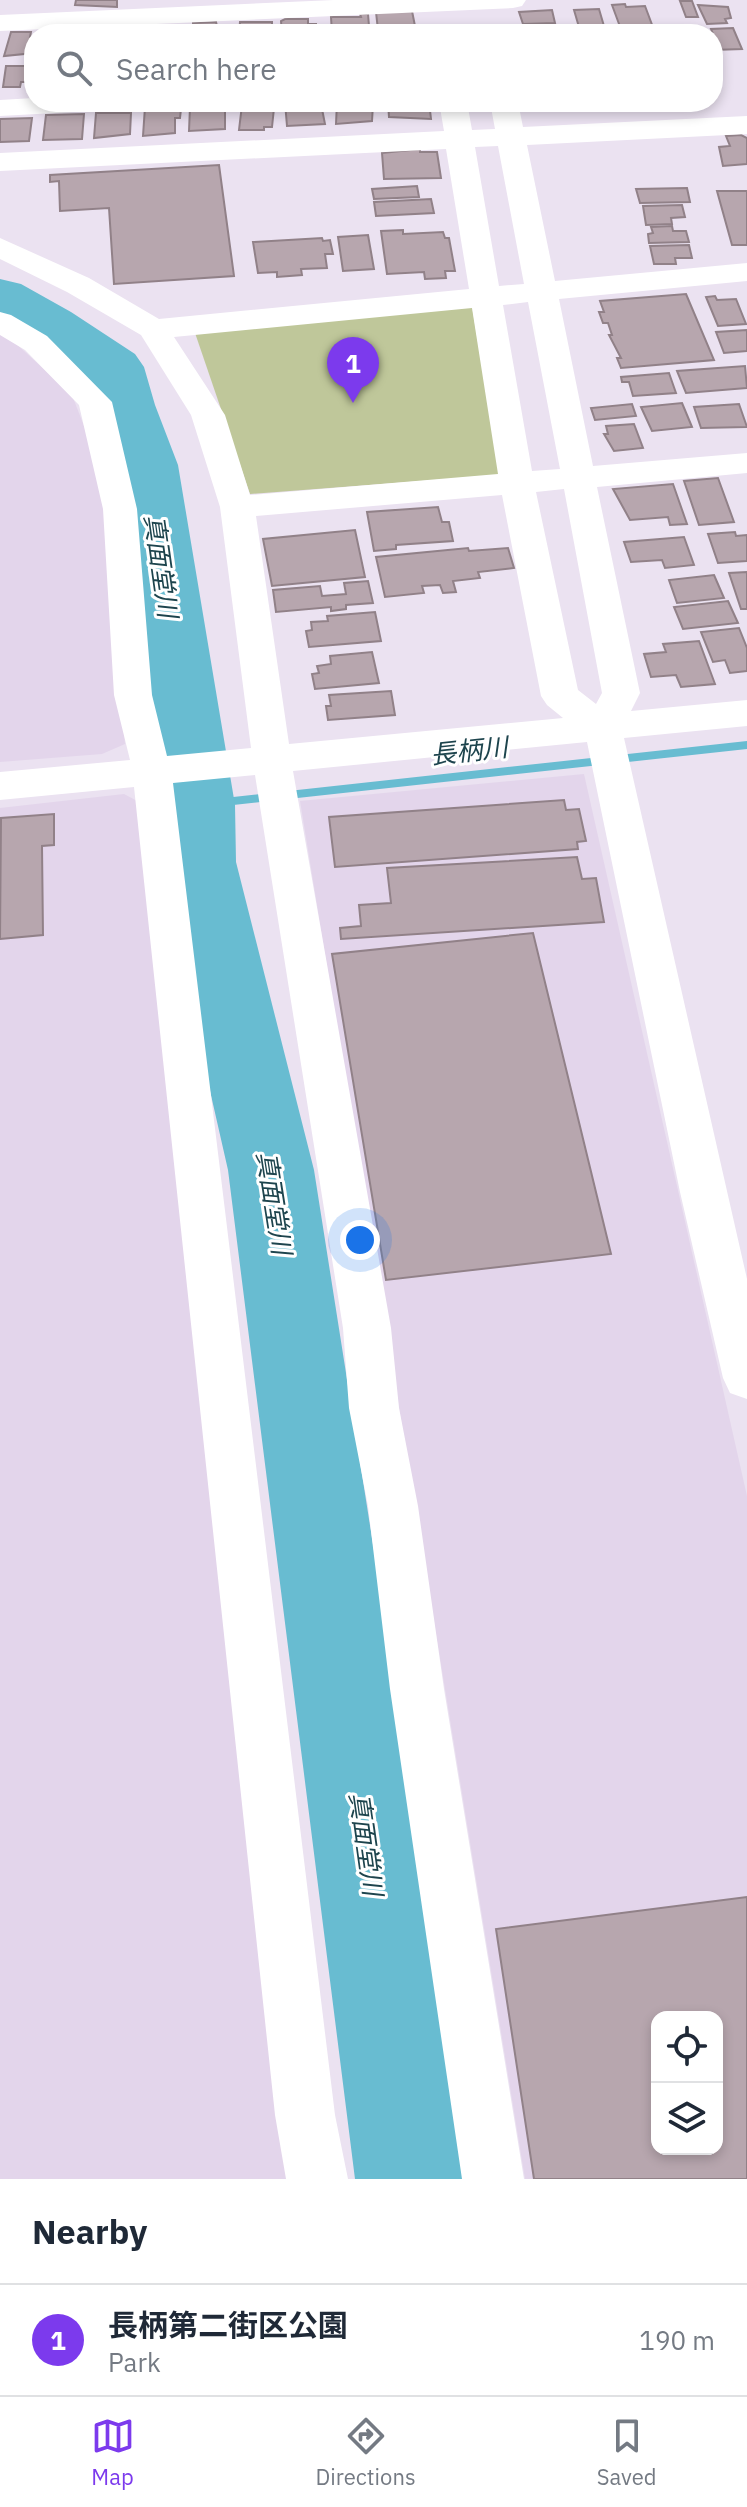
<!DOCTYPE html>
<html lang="en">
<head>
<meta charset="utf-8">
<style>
  body { margin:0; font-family:"IBM Plex Sans","Noto Sans JP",sans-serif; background:#f6f6f7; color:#1f2937 }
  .controls { position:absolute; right:24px; bottom:24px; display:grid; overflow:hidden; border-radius:16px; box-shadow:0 4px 12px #0003 }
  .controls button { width:72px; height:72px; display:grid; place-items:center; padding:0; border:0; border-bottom:2px solid #e0e1e3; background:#fff; color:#1f2937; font:40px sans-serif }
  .you { position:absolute; left:360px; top:1240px; width:28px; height:28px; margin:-20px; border:6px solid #fff; border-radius:50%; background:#1a73e8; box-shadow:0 0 0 12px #1a73e833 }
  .badge { display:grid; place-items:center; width:52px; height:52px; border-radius:50%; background:#7c3aed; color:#fff; font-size:26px; font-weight:700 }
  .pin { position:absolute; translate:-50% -66px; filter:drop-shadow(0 2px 4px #0008) }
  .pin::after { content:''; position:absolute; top:42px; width:28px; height:24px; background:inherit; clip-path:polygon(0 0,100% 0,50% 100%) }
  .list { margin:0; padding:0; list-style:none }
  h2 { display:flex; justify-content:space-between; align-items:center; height:104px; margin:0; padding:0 32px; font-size:34px }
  h2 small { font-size:26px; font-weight:400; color:#747a83 }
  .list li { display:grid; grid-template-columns:52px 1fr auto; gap:24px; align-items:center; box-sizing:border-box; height:112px; padding:0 32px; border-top:2px solid #e0e1e3 }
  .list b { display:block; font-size:30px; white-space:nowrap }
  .list p { margin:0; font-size:26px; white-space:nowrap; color:#747a83 }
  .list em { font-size:26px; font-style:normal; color:#747a83 }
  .icon { flex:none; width:44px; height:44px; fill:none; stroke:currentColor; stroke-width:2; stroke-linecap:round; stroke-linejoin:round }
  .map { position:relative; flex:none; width:747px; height:2179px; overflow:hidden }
  .search { position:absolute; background:#fff; box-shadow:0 4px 12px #0003; left:24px; right:24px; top:24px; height:88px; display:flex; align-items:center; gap:20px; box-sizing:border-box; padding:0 28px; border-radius:32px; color:#747a83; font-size:30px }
  .sheet { height:216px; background:#fff }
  nav { display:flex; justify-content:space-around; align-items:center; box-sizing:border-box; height:112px; border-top:2px solid #e0e1e3; background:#fff; font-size:22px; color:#747a83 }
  nav a { display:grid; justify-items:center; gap:4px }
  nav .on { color:#7c3aed }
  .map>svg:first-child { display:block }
  .built { fill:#e3d5eb; fill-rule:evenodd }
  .green { fill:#bfc79a }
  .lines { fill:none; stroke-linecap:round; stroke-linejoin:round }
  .stream { fill:#68bcd1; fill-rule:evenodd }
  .river { fill:#68bcd1; fill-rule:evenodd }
  .building { fill:#b7a6ae; stroke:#918188; stroke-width:2; fill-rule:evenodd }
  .minor { fill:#fff; fill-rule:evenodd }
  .labels { text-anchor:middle; stroke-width:6; stroke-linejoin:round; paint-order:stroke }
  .water-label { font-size:26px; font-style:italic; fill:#1d444d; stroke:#fff }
</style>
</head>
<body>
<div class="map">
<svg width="747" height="2179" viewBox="0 0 747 2179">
  <rect width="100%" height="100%" fill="#ebe2f1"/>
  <g class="built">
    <path d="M 0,329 L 72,395 L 101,470 L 125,744 L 102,754 L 0,762 Z"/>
    <path d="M 584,774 L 747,1496 L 747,2179 L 525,2179 L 300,801 ZM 657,2017 L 717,2017 L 717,2149 L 657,2149 Z"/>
    <path d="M 124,794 L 139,802 L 288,2179 L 0,2179 L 0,808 Z"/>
  </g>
  <path class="green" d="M 472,306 L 500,475 L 250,494 L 194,330 Z"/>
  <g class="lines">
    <path class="stream" d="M 747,741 L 747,749 L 197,809 L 191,805 L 197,801 Z"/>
    <path class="river" d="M 0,279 L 21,284 L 71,312 L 135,354 L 144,367 L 155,405 L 178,465 L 235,805 L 236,862 L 314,1170 L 473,2179 L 355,2179 L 228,1170 L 158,862 L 159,805 L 114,465 L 84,375 L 0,322 Z"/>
  </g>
  <g class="building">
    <path d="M 76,0 L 117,0 L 117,7 L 75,5 Z"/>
    <path d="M 680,1 L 692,1 L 698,17 L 686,17 Z"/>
    <path d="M 625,4 L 626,7 L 645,6 L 654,30 L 622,32 L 612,5 Z"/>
    <path d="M 698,5 L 728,7 L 731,18 L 725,19 L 727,23 L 707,24 Z"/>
    <path d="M 599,9 L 606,33 L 581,34 L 574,10 Z"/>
    <path d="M 552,10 L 555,23 L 523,24 L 519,12 Z"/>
    <path d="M 412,11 L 415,26 L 409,26 L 410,32 L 378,30 L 376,12 Z"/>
    <path d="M 360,14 L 368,14 L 369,26 L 364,26 L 364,34 L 332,34 L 331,17 L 361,17 Z"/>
    <path d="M 285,19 L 308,19 L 308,24 L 316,24 L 316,34 L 282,34 L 281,21 Z"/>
    <path d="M 216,22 L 217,26 L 224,26 L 225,34 L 193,34 L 193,23 Z"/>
    <path d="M 240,22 L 272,22 L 272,34 L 239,34 Z"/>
    <path d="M 557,25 L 559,34 L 517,34 L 512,26 Z"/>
    <path d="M 149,26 L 178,26 L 177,34 L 148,34 Z"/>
    <path d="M 92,27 L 126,28 L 126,32 L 133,34 L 91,34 Z"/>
    <path d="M 733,28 L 742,49 L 713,50 L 713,34 L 707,34 L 713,34 L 711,29 Z"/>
    <path d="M 11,32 L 31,32 L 30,37 L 34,37 L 34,53 L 4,56 Z"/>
    <path d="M 6,66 L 34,66 L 34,82 L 21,82 L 20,87 L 3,87 Z"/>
    <path d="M 285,102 L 321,104 L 325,124 L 287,126 Z"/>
    <path d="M 337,102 L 373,104 L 372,121 L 336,124 Z"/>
    <path d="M 388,102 L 429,102 L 431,119 L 389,117 Z"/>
    <path d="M 242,105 L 266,105 L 266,108 L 274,108 L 272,127 L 264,127 L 264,130 L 239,130 Z"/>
    <path d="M 145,107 L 181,109 L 180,118 L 175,118 L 175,133 L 143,136 Z"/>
    <path d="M 190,107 L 225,109 L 225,129 L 189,131 Z"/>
    <path d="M 96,113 L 131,113 L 130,134 L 94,138 Z"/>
    <path d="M 84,114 L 82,139 L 43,140 L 46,115 Z"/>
    <path d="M 32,118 L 29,141 L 0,142 L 0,119 Z"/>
    <path d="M 741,135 L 747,138 L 747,164 L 723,166 L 719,147 L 730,146 L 726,136 Z"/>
    <path d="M 420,149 L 420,152 L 437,152 L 441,178 L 384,179 L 382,153 Z"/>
    <path d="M 219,165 L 234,276 L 114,284 L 109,208 L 60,211 L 59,181 L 50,182 L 50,175 Z"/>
    <path d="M 417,186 L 419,197 L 374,199 L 372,189 Z"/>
    <path d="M 687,188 L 690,202 L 640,203 L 636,189 Z"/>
    <path d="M 717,191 L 747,191 L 747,245 L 732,245 Z"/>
    <path d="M 431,199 L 434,213 L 376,216 L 374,202 Z"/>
    <path d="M 682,205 L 685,217 L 671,218 L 672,224 L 646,225 L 643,206 Z"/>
    <path d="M 672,226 L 673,231 L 686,231 L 689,242 L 649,243 L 648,234 L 653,233 L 651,227 Z"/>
    <path d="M 403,230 L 403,234 L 443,232 L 445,238 L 449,238 L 455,271 L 445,271 L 446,278 L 425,279 L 424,272 L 387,274 L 381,231 Z"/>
    <path d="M 368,235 L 374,269 L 343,271 L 338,237 Z"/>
    <path d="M 322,238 L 323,241 L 330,240 L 333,254 L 325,254 L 327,268 L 301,269 L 302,275 L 277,277 L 277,272 L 258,273 L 253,242 Z"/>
    <path d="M 689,245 L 692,258 L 675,258 L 676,264 L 654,264 L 650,246 Z"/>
    <path d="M 686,294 L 714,360 L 621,368 L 617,358 L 621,358 L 609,335 L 612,335 L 608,323 L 603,323 L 599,312 L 604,312 L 600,301 Z"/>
    <path d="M 715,296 L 717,300 L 736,299 L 746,324 L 718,326 L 706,297 Z"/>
    <path d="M 747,330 L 747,351 L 724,353 L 716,332 Z"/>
    <path d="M 745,366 L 747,388 L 686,393 L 677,371 Z"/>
    <path d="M 669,373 L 676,393 L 633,396 L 629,382 L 622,382 L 621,377 Z"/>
    <path d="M 682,403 L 692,427 L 652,431 L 641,407 Z"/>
    <path d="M 632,404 L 636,416 L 595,420 L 591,408 Z"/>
    <path d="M 739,404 L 747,427 L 701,428 L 694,407 Z"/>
    <path d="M 634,424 L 643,448 L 614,451 L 604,434 L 608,434 L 606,426 Z"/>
    <path d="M 718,478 L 734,522 L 699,525 L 684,481 Z"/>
    <path d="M 673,484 L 687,524 L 670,525 L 668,517 L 630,520 L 613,489 Z"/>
    <path d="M 438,507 L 442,522 L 449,522 L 453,541 L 396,545 L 396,549 L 374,551 L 367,512 Z"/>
    <path d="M 355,530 L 365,577 L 272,586 L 263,539 Z"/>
    <path d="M 735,532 L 736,536 L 747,535 L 747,561 L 718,563 L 708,534 Z"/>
    <path d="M 684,537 L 694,565 L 665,568 L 662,560 L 631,562 L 624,542 Z"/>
    <path d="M 468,548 L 469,551 L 508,548 L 514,568 L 478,572 L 480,578 L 453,581 L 456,592 L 443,593 L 440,585 L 422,586 L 424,593 L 385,597 L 376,557 Z"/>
    <path d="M 747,572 L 747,609 L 741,609 L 729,573 Z"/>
    <path d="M 714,575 L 724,598 L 677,603 L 669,580 Z"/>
    <path d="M 368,581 L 373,603 L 346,605 L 346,609 L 331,611 L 331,607 L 276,612 L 273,590 L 320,586 L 322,596 L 346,594 L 344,583 Z"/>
    <path d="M 728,601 L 738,623 L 683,629 L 674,607 Z"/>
    <path d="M 375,612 L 381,641 L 309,647 L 306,631 L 312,630 L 311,622 L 328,621 L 327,616 Z"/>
    <path d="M 739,628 L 747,648 L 747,671 L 730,673 L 725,660 L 713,662 L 701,632 Z"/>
    <path d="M 699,641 L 715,684 L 681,687 L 676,675 L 651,677 L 644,654 L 666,652 L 663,644 Z"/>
    <path d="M 372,652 L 379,683 L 315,689 L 312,674 L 319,673 L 317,666 L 331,664 L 330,656 Z"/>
    <path d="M 391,691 L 395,715 L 328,720 L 326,706 L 331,706 L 329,695 Z"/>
    <path d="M 564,800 L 566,810 L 579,809 L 586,841 L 577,842 L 578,849 L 335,867 L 329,817 Z"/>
    <path d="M 54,814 L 54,845 L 42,846 L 43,935 L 0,939 L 1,818 Z"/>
    <path d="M 577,857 L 582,879 L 596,878 L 604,922 L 341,939 L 340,928 L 361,926 L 359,905 L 391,903 L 387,868 Z"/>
    <path d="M 533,933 L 611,1254 L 386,1280 L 332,954 Z"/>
    <path d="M 747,1897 L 747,2179 L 534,2179 L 496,1929 ZM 657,2017 L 717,2017 L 717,2149 L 657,2149 Z"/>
  </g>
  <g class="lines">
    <g class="minor">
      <path d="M 334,0 L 526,0 L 522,6 L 513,8 L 0,31 L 0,15 Z"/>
      <path d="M 34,98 L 34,102 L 125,102 L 121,108 L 111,110 L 0,116 L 0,100 Z"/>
      <path d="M 439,102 L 467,102 L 472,130 L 495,129 L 490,102 L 518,102 L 523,127 L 747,116 L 747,134 L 527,145 L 555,281 L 747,263 L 747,281 L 559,299 L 593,466 L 747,453 L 747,473 L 597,487 L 640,693 L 631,711 L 747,700 L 747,726 L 624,738 L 747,1279 L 747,1399 L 730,1393 L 723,1378 L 680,1192 L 587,742 L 293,771 L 391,1328 L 399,1408 L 418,1506 L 444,1689 L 524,2179 L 462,2179 L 390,1689 L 368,1506 L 349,1408 L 343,1328 L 255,775 L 173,783 L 335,2115 L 348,2179 L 286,2179 L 275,2115 L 134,787 L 0,800 L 0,772 L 130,760 L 114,695 L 103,509 L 79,405 L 25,350 L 0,335 L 0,312 L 11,315 L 47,336 L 112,402 L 137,509 L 152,695 L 167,756 L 251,748 L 220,507 L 191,415 L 141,335 L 67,292 L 0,259 L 0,238 L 89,278 L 159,319 L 469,289 L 446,149 L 0,171 L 0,153 L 444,131 ZM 498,146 L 524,284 L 499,286 L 475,147 ZM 528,302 L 560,469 L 532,471 L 503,305 ZM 472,308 L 498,474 L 250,495 L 225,415 L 174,337 ZM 564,489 L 602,693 L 596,704 L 578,690 L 536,492 ZM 502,495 L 541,696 L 547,705 L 563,718 L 289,744 L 256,516 Z"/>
    </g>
  </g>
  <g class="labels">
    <g class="water-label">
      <text transform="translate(161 566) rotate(82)" y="9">真面堂川</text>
      <text transform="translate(469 751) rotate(-6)" y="9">長柄川</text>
      <text transform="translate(274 1203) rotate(81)" y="9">真面堂川</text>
      <text transform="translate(366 1844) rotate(82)" y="9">真面堂川</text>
    </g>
  </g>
</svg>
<div class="controls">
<button><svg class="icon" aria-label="locate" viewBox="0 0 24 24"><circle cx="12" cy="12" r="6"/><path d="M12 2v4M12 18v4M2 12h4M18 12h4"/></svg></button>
<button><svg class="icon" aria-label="layers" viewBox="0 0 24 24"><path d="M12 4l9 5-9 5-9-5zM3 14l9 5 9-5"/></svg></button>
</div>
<div class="you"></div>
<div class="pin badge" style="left:353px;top:403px">1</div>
<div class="search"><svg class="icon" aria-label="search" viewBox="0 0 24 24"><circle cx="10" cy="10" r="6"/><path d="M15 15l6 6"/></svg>Search here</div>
</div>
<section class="sheet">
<h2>Nearby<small></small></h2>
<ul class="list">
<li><span class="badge">1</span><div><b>長柄第二街区公園</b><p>Park</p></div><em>190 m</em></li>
</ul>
</section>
<nav>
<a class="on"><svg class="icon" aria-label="map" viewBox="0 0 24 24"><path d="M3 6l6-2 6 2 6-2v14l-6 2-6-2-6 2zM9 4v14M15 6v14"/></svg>Map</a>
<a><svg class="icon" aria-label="directions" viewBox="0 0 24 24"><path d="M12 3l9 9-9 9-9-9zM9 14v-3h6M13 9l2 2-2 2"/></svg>Directions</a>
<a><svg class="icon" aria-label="saved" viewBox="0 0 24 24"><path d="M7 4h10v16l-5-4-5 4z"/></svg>Saved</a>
</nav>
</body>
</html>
